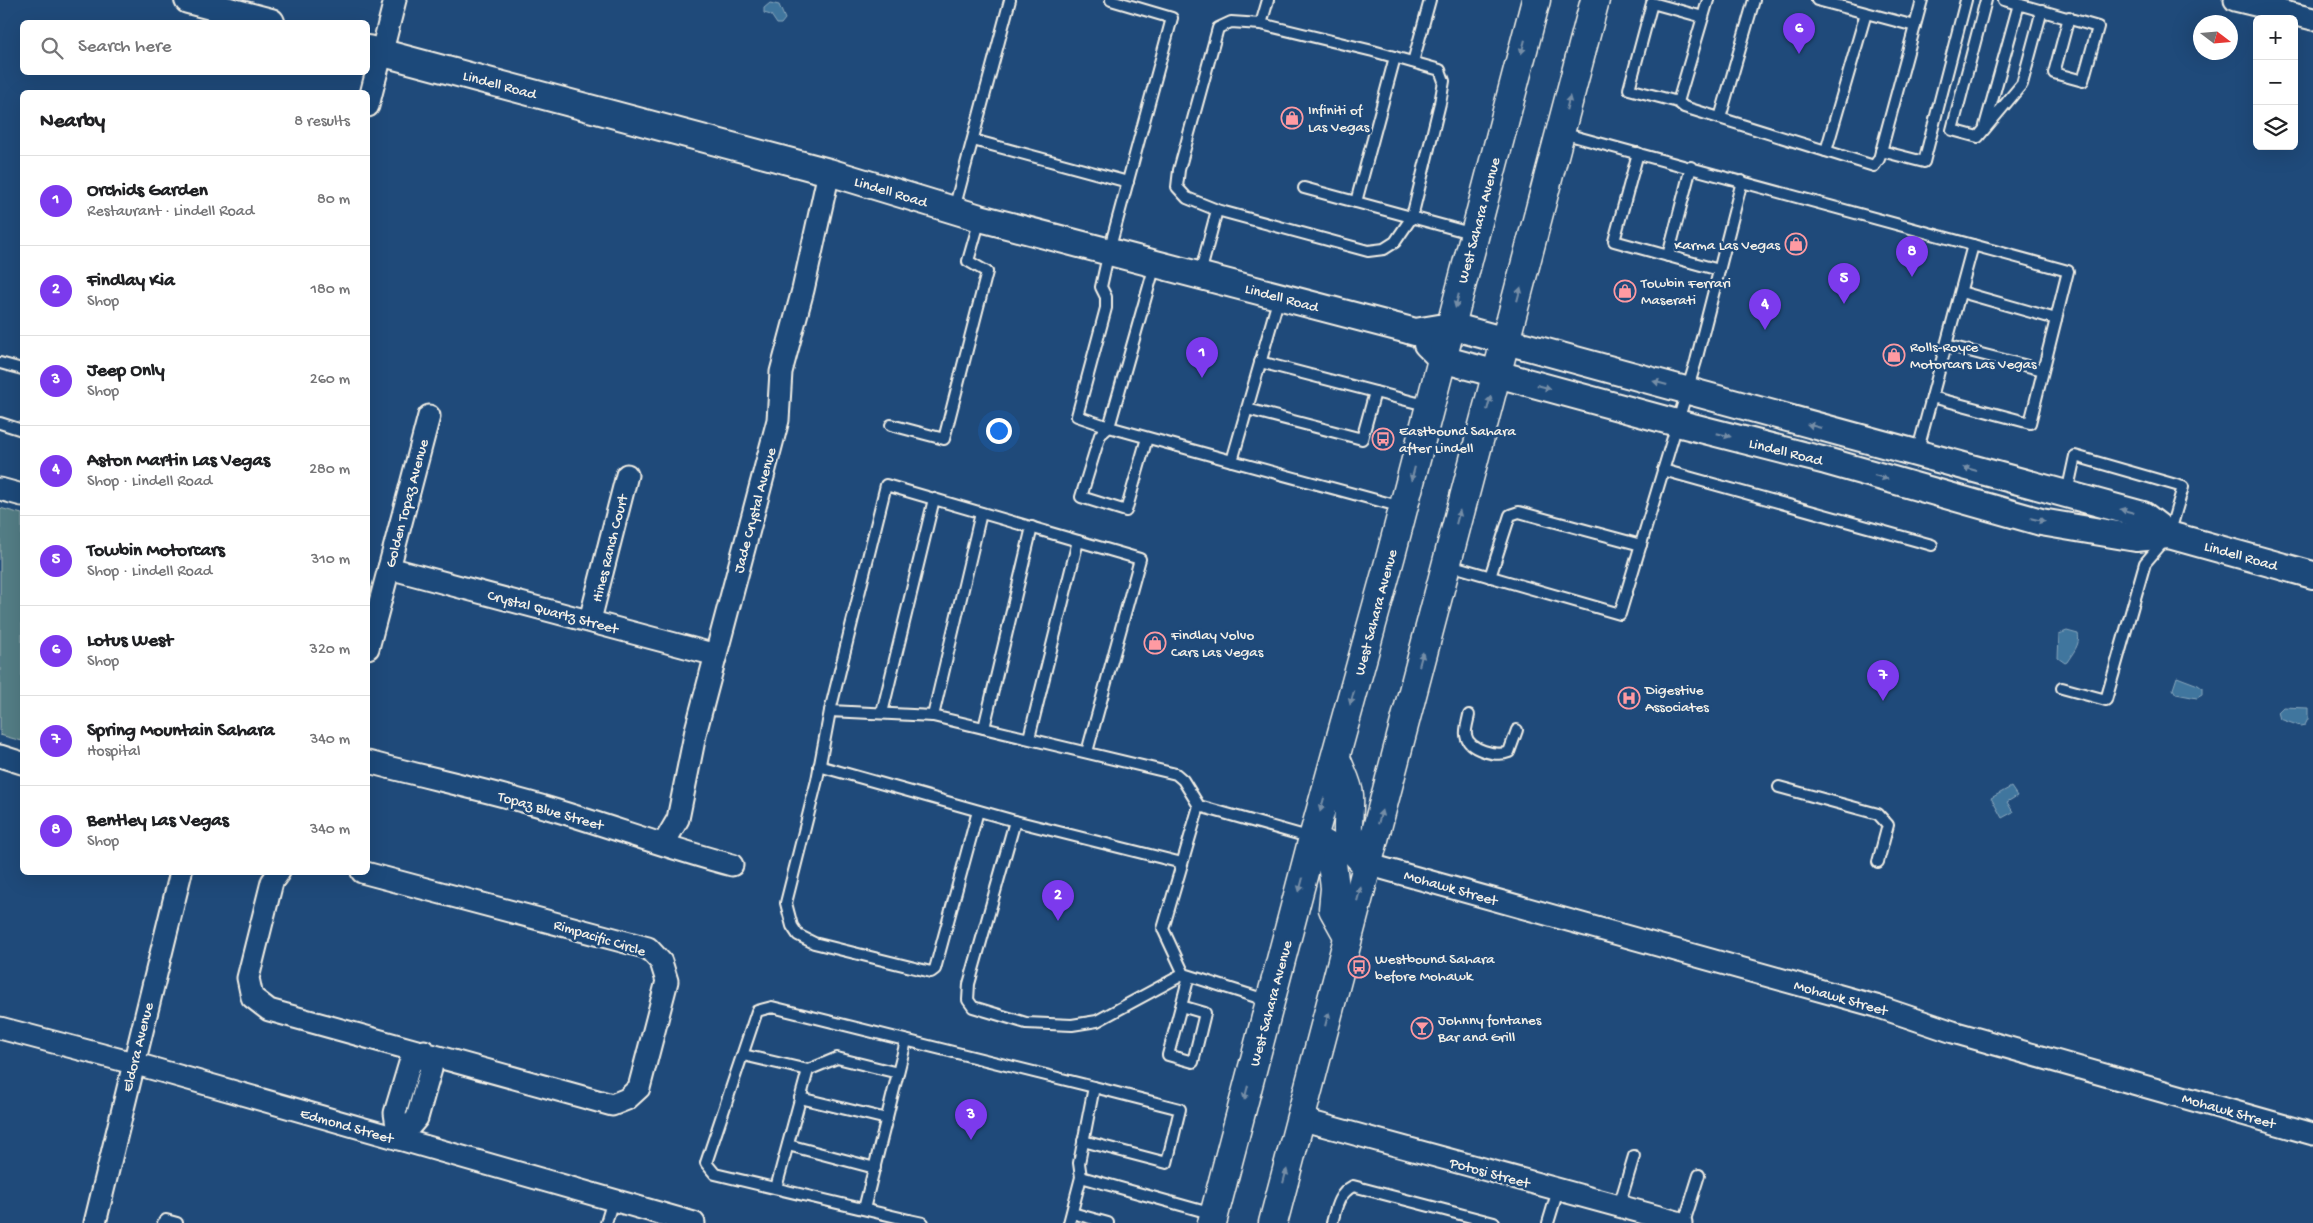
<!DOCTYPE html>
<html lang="en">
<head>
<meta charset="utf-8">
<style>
  body { margin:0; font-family:"Gochi Hand",sans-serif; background:#f6f6f6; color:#202124 }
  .controls { position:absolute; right:15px; top:15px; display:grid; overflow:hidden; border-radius:8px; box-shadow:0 5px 20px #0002 }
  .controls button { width:45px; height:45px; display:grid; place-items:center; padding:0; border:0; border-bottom:1px solid #e0e0e0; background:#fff; color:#202124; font:25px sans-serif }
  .compass { position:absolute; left:2193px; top:15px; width:45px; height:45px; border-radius:50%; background:#fff; box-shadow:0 5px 20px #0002; rotate:106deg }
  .you { position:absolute; left:998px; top:430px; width:18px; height:18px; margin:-12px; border:4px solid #fff; border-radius:50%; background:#1a73e8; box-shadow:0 0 0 8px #1a73e833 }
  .badge { display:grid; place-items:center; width:32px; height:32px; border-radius:50%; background:#7c3aed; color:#fff; font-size:16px; font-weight:700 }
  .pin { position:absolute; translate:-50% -41px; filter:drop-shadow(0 1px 2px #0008) }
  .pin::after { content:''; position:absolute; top:26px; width:18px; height:15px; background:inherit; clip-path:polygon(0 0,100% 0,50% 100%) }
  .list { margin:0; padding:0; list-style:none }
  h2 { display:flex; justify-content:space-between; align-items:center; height:65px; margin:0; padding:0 20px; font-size:21px }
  h2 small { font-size:16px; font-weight:400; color:#757577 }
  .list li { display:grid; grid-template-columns:32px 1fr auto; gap:15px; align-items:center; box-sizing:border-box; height:90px; padding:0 20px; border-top:1px solid #e0e0e0 }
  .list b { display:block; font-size:19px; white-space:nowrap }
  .list p { margin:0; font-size:16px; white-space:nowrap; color:#757577 }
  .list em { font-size:16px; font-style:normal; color:#757577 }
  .icon { flex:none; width:28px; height:28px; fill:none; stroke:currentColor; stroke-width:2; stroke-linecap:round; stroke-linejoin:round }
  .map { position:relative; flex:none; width:2313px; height:1223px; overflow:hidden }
  .search { position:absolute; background:#fff; box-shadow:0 5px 20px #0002; left:20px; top:20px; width:350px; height:55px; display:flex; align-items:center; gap:12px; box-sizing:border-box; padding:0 18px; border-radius:8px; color:#757577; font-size:19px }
  .panel { position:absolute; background:#fff; box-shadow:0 5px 20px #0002; left:20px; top:90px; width:350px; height:785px; border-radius:8px }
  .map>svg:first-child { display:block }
  .green { fill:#537d85; stroke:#a4b7b6 }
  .water { fill:#41769e; stroke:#89a7bc }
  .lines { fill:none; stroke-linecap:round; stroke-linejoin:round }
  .service-casing { stroke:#f4f1e8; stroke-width:14 }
  .minor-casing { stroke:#f4f1e8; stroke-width:25 }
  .tertiary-casing { stroke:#f4f1e8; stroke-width:30 }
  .primary-casing { stroke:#f4f1e8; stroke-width:31 }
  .service { stroke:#1f4a7a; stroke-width:10 }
  .minor { stroke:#1f4a7a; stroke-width:21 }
  .tertiary { stroke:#1f4a7a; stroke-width:26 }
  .primary { stroke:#1f4a7a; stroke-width:28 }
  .oneway { fill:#748da6 }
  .labels { text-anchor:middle; stroke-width:5; stroke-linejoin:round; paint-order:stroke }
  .street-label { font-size:15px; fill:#f4f1e8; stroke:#1f4a7a }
  .poi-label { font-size:15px; fill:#f4f1e8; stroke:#1f4a7a; text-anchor:start }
</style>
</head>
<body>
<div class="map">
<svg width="2313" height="1223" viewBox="0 0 2313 1223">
  <rect width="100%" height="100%" fill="#1f4a7a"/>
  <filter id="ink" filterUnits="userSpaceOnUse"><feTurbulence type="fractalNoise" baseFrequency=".02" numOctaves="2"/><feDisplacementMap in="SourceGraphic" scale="10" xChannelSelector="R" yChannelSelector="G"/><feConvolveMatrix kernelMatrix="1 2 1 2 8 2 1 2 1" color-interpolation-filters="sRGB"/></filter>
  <g filter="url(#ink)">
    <path class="green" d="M 0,508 L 22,514 L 22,741 L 0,735 Z"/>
    <g class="water">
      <path d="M 770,3 L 779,5 L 785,19 L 781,24 L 777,24 L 771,15 L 764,13 L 764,8 Z"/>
      <path d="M 2067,631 L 2078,634 C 2081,644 2072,654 2067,662 L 2065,663 L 2058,658 L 2059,634 Z"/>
      <path d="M 2177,677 L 2198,685 L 2202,688 L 2202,695 L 2197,698 L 2176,694 L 2173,689 Z"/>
      <path d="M 2283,707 L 2308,708 L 2308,719 L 2305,725 L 2300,726 L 2280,719 L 2278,712 Z"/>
      <path d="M 2011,787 L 2017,796 L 2007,802 L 2013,812 L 2002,818 L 1991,798 Z"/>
    </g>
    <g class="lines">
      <g class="service-casing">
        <g id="service">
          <path d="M 1708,0 L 1678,102 L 1684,107 L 1874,166 L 1879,159 L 1922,0"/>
          <path d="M 1817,0 L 1915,26"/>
          <path d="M 1986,0 L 1952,130 L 1978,137 L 2022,84 L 2042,10"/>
          <path d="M 2004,0 L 2098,27 L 2083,81 L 2054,73 L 2069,17"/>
          <path d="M 1231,22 L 1261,24 L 1373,51 L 1440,70 L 1444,81 L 1440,103 L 1412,217 L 1395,242 L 1384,249 L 1368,251 L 1217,210 L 1187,198 L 1177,187 L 1179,170 L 1218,28 Z"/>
          <path d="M 1261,24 L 1268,0"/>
          <path d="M 1413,62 L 1430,0"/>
          <path d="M 1678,102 L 1629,89 L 1652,3 L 1703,17"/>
          <path d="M 1720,118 L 1754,0"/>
          <path d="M 1985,126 L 2019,4"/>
          <path d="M 1562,133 L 2068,271 L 2030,423 L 1932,397 L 1917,453"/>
          <path d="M 973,140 L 1128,182"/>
          <path d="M 1826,151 L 1866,13"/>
          <path d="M 1881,151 L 1924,162 L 1966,0"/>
          <path d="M 1638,153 L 1614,241 L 1719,270"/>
          <path d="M 1304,188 L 1474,234"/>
          <path d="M 1356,202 L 1395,57"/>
          <path d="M 954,209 L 1010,0"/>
          <path d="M 1668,256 L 1691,167"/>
          <path d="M 1155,265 L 1109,427 L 1232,461"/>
          <path d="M 1200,274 L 1217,210"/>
          <path d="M 1961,292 L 2056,319"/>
          <path d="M 1279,297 L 1232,461 L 1402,507"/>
          <path d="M 1946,345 L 2043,370"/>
          <path d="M 1260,362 L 1429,406"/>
          <path d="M 0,363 L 22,369"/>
          <path d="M 1932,397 L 1973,245"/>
          <path d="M 1247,409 L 1362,439 L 1375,392"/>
          <path d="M 0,423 L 22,430"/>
          <path d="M 891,425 L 944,439 L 987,272 L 968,261 L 980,219"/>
          <path d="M 1109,427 L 1077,416 L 1106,308 L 1106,297 L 1101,287 L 1109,251 L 1172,18 L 1111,0"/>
          <path d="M 1109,427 L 1100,435 L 1081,497 L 1126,511 L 1147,438"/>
          <path d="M 1663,470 L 1932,545"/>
          <path d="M 1446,564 L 1620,614 L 1696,361 L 1742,181"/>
          <path d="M 1490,577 L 1510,515 L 1519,512 L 1641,545"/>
          <path d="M 2062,688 L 2106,700 L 2145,563 L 2169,535 L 2183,487 L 2075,456 L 2067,493"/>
          <path d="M 830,711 L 886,485 L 1140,559 L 1087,752"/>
          <path d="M 882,713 L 934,499"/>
          <path d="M 1469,715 C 1468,721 1465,729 1466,735 C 1468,750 1497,757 1509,752 L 1517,730"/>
          <path d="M 933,716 L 981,513"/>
          <path d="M 984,728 L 1032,527"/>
          <path d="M 1029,738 L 1078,541"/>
          <path d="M 819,766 L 1015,821 L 969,984 L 968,1000 L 973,1007 L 1026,1023 L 1072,1025 L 1097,1021 L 1184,974"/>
          <path d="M 1779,787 L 1878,814 L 1888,825 L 1878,862"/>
          <path d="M 1199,806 L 1163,929 L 1184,974 L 1269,1001"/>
          <path d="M 978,811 L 935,969 L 931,972 L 814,943 L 798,935 L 792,926 L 786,903 L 817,780 L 830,711 L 933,716 L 1176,774 L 1183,780 L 1199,806 L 1312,838"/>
          <path d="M 1015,821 L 1182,863"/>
          <path d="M 1181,1006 L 1205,1013 L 1193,1062 L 1168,1055 L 1189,976"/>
          <path d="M 743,1055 L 808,1070 L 776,1188"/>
          <path d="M 808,1070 L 837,1058 L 898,1073 L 906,1041"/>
          <path d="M 800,1098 L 887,1119"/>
          <path d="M 1083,1141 L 1167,1163 L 1180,1109 L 1094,1087"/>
          <path d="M 788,1145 L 875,1168"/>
          <path d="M 1081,1177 L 1213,1214"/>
          <path d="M 1619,1206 L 1634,1156"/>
          <path d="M 864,1209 L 898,1073"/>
          <path d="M 1072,1213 L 1108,1223"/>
          <path d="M 909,1220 L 923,1223"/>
          <path d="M 163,1223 L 166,1220 L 177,1223"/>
          <path d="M 606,1223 L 613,1200"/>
          <path d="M 912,1223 L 909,1220 L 715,1174 L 706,1163 L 757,1011 L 772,1007 L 1094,1087 L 1079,1163 L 1081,1177 L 1069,1223"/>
          <path d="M 1332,1223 C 1336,1208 1338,1194 1353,1186 L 1494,1223"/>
          <path d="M 1548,1223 L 1558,1190"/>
          <path d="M 1684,1223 L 1699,1175"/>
        </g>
      </g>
      <g class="minor-casing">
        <g id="minor">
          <path d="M 2235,0 L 2313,19"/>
          <path d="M 368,106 L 395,0"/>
          <path d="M 0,489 L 22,495"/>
          <path d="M 389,568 L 716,655"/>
          <path d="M 590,620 L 627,475"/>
          <path d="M 368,648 L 429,416"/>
          <path d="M 0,756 L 22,763"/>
          <path d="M 368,762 C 429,778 491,791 551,809 C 612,827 671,849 732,865"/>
          <path d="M 664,843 L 678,819 L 696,730 L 778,420 L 781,372 L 803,290 L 829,172"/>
          <path d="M 1367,864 L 1876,1006 L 1953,1032 L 2313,1134"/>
          <path d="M 279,872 L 272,882 L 248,978 L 252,997 L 269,1010 L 612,1105 L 627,1099 L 639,1088 L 667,981 L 661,962 L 648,948 L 362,872"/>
          <path d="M 0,1028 L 133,1063 L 694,1223"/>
          <path d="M 424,1051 L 431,1069 L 426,1086 L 417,1118 L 399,1139 L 395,1113 L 410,1063 Z"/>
          <path d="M 1300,1119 L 1681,1223"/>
          <path d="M 95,1223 L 181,872"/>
        </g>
      </g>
      <g class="tertiary-casing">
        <g id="tertiary">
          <path d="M 188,0 L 271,22"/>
          <path d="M 368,49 L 829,172 L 980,218 L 1408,330 L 1415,332 L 1451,326 L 1506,341 L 2143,515 L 2169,535 L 2313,575"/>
          <path d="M 1427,344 L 1442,359 L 1677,423 L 1826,461 L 2041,522 L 2136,538 L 2169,535"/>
        </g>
      </g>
      <g class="primary-casing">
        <g id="primary">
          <path d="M 1336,758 C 1340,770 1348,783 1349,795 C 1351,825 1338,842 1367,864"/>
          <path d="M 1313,838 L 1327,846 L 1332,863 L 1335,888 L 1333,909 L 1348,936"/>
          <path d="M 1212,1223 L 1313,838 L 1391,555 L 1536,0"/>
          <path d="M 1273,1223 L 1595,0"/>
        </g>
      </g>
      <use href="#service" class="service"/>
      <use href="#minor" class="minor"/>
      <use href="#tertiary" class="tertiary"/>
      <use href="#primary" class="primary"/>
    </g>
    <defs><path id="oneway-solid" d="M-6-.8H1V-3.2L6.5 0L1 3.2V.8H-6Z" transform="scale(1.25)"/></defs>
    <g class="oneway">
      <use href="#oneway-solid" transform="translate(1523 47) rotate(105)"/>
      <use href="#oneway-solid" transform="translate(1568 103) rotate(-76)"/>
      <use href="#oneway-solid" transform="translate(1519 294) rotate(-75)"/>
      <use href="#oneway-solid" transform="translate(1457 301) rotate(104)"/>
      <use href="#oneway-solid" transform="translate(1660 383) rotate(-165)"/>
      <use href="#oneway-solid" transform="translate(1544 387) rotate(15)"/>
      <use href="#oneway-solid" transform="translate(1489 403) rotate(-75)"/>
      <use href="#oneway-solid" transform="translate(1814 426) rotate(-165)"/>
      <use href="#oneway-solid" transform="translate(1724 435) rotate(14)"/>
      <use href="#oneway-solid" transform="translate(1970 469) rotate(-165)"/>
      <use href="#oneway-solid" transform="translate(1413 474) rotate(105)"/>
      <use href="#oneway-solid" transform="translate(1881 477) rotate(16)"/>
      <use href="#oneway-solid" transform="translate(2127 511) rotate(-165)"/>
      <use href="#oneway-solid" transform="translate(1458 517) rotate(-75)"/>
      <use href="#oneway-solid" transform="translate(2038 520) rotate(13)"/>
      <use href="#oneway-solid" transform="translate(1421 659) rotate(-75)"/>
      <use href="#oneway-solid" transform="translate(1352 698) rotate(106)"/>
      <use href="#oneway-solid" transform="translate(1322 805) rotate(106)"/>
      <use href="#oneway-solid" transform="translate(1380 817) rotate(-75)"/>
      <use href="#oneway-solid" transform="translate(1301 885) rotate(105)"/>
      <use href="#oneway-solid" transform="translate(1359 894) rotate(-75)"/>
      <use href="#oneway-solid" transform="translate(1327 1019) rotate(-75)"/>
      <use href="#oneway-solid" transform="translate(1246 1093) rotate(105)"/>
      <use href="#oneway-solid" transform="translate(1285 1176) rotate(-75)"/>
    </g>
  </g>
  <defs>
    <g id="shop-ring" transform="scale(1.125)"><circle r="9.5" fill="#1f4a7a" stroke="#ff9aa2" stroke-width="1.5"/><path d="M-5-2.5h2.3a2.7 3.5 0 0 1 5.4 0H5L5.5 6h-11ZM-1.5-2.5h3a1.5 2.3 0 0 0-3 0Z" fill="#ff9aa2"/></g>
    <g id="bus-ring" transform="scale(1.125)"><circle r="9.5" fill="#1f4a7a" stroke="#ff9aa2" stroke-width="1.5"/><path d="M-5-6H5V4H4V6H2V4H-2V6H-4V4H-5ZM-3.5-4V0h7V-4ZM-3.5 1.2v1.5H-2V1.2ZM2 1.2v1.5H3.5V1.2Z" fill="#ff9aa2"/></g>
    <g id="hospital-ring" transform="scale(1.125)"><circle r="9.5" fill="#1f4a7a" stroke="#ff9aa2" stroke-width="1.5"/><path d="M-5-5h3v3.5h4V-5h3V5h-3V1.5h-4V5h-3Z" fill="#ff9aa2"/></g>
    <g id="bar-ring" transform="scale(1.125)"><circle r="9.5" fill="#1f4a7a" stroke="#ff9aa2" stroke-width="1.5"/><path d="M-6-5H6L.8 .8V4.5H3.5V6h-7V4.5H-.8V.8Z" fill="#ff9aa2"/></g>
  </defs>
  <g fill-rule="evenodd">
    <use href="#shop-ring" x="1292" y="118"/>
    <use href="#shop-ring" x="1796" y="244"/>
    <use href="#shop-ring" x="1625" y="291"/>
    <use href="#shop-ring" x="1894" y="355"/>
    <use href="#bus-ring" x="1383" y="439"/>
    <use href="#shop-ring" x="1155" y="643"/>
    <use href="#hospital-ring" x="1629" y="698"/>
    <use href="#bus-ring" x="1359" y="967"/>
    <use href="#bar-ring" x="1422" y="1028"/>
  </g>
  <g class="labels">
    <g class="street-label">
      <text transform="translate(500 84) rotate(15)" y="5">Lindell Road</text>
      <text transform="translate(891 191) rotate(17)" y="5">Lindell Road</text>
      <text transform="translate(1478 220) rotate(-75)" y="5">West Sahara Avenue</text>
      <text transform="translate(1282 297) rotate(15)" y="5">Lindell Road</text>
      <text transform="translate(1786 451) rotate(14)" y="5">Lindell Road</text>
      <text transform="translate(406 503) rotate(-75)" y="5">Golden Topaz Avenue</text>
      <text transform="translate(754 510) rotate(-75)" y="5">Jade Crystal Avenue</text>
      <text transform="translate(609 548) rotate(-76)" y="5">Hines Ranch Court</text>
      <text transform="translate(2241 555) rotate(16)" y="5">Lindell Road</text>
      <text transform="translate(553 611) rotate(15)" y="5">Crystal Quartz Street</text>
      <text transform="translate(1375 612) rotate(-75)" y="5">West Sahara Avenue</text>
      <text transform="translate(551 810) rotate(16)" y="5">Topaz Blue Street</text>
      <text transform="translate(1451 887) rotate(16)" y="5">Mohawk Street</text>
      <text transform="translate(600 937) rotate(17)" y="5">Rimpacific Circle</text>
      <text transform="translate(1841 997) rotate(16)" y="5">Mohawk Street</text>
      <text transform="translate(1270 1003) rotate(-75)" y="5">West Sahara Avenue</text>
      <text transform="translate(137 1047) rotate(-76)" y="5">Eldora Avenue</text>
      <text transform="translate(2229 1110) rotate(16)" y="5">Mohawk Street</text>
      <text transform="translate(347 1125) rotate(16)" y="5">Edmond Street</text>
      <text transform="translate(1490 1172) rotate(15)" y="5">Potosi Street</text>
    </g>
    <g class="poi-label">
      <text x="1308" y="114">Infiniti of<tspan x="1308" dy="17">Las Vegas</tspan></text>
      <text x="1780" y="249" text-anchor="end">Karma Las Vegas</text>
      <text x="1641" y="287">Towbin Ferrari<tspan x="1641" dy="17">Maserati</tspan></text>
      <text x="1910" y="351">Rolls-Royce<tspan x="1910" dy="17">Motorcars Las Vegas</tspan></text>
      <text x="1399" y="435">Eastbound Sahara<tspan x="1399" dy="17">after Lindell</tspan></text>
      <text x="1171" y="639">Findlay Volvo<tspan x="1171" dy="17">Cars Las Vegas</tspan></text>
      <text x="1645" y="694">Digestive<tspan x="1645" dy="17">Associates</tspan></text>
      <text x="1375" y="963">Westbound Sahara<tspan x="1375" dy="17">before Mohawk</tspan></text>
      <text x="1438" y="1024">Johnny fontanes<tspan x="1438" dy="17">Bar and Grill</tspan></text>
    </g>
  </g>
</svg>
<div class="controls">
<button>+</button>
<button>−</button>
<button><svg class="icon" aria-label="layers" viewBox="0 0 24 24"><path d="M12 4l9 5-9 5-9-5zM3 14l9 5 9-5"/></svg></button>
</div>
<svg class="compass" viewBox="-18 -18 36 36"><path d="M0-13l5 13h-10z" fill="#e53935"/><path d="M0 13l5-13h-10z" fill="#757577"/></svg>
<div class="you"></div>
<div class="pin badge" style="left:1202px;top:378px">1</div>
<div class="pin badge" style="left:1058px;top:921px">2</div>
<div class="pin badge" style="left:971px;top:1140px">3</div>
<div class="pin badge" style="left:1765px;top:330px">4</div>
<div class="pin badge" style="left:1844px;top:304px">5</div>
<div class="pin badge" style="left:1799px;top:54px">6</div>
<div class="pin badge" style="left:1883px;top:701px">7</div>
<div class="pin badge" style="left:1912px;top:277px">8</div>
<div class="search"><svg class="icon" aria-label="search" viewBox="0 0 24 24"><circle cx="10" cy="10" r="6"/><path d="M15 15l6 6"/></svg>Search here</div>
<section class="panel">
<h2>Nearby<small>8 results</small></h2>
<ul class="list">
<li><span class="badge">1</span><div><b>Orchids Garden</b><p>Restaurant · Lindell Road</p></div><em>80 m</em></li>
<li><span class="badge">2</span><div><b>Findlay Kia</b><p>Shop</p></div><em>180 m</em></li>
<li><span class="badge">3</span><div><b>Jeep Only</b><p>Shop</p></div><em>260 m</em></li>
<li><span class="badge">4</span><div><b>Aston Martin Las Vegas</b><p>Shop · Lindell Road</p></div><em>280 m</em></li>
<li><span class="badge">5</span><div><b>Towbin Motorcars</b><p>Shop · Lindell Road</p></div><em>310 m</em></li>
<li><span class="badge">6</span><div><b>Lotus West</b><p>Shop</p></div><em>320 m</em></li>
<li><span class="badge">7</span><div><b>Spring Mountain Sahara</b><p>Hospital</p></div><em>340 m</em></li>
<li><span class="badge">8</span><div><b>Bentley Las Vegas</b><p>Shop</p></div><em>340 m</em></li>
</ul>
</section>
</div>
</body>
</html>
